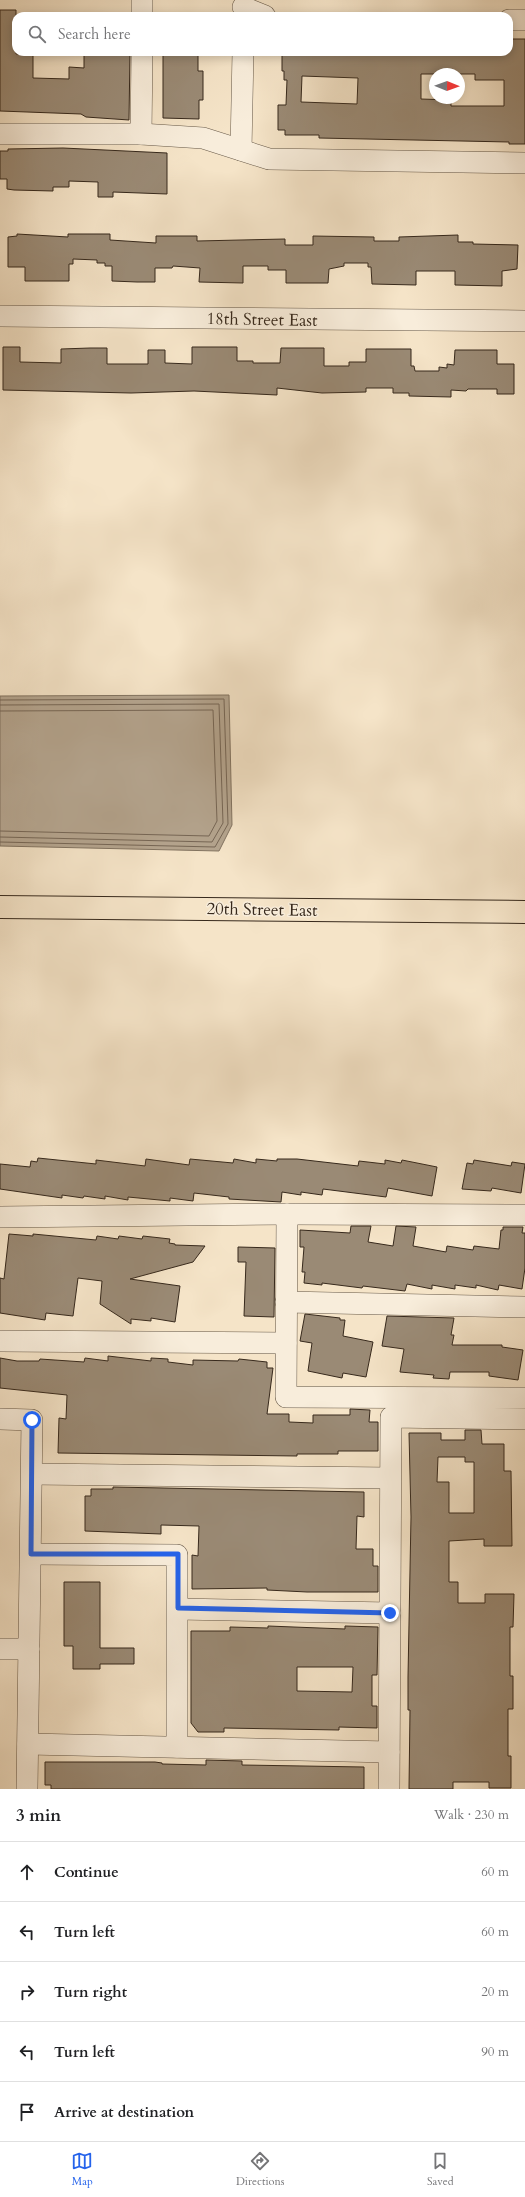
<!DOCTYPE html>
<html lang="en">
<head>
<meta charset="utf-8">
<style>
  body { margin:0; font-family:Cardo,serif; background:#f6f6f6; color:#202124 }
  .compass { position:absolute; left:429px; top:68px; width:36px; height:36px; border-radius:50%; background:#fff; box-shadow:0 2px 10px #0003; rotate:91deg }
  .stop { position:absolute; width:12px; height:12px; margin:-9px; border:3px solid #2563eb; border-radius:50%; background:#fff }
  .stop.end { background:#2563eb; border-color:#fff; box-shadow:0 1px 4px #0008 }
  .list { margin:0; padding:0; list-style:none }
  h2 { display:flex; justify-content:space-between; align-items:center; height:52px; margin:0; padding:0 16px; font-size:17px }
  h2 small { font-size:13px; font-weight:400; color:#757577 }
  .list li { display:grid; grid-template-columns:26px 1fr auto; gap:12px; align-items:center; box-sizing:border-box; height:60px; padding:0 16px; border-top:1px solid #e0e0e0 }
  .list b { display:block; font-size:15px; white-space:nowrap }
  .list em { font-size:13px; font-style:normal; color:#757577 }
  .icon { flex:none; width:22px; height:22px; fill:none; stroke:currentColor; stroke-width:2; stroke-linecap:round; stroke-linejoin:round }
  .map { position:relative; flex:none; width:525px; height:1789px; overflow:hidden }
  .search { position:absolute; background:#fff; box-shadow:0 2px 10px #0003; left:12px; right:12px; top:12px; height:44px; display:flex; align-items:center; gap:10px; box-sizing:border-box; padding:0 14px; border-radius:12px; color:#757577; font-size:15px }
  .sheet { height:352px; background:#fff }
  nav { display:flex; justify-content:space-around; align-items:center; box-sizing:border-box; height:56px; border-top:1px solid #e0e0e0; background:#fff; font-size:11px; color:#757577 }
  nav a { display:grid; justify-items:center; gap:2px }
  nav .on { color:#2563eb }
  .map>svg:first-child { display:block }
  .water { fill:#b4a48e; stroke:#827360 }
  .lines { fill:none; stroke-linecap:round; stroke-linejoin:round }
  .shore { stroke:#766655; stroke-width:1 }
  .building { fill:#9a8a75; stroke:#37291c; fill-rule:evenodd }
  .minor-casing { stroke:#665847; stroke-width:22 }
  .major-casing { stroke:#37291c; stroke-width:24 }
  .minor { stroke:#f8eddb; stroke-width:21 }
  .major { stroke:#f5e4c8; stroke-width:22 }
  .route { stroke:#2563eb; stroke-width:5 }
  .labels { text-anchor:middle; stroke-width:3; stroke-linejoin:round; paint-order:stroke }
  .street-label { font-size:17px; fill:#37291c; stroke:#f8eddb }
</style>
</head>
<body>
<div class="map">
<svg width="525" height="1789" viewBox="0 0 525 1789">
  <rect width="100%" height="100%" fill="#f5e4c8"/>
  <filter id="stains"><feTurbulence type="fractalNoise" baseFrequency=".005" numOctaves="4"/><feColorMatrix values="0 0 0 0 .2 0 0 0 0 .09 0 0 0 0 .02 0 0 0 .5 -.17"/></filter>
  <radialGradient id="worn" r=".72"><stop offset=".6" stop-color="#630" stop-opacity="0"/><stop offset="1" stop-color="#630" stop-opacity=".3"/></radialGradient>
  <path class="water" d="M 229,695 L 232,825 L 219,851 L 0,846 L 0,696 Z"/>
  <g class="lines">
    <g class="shore">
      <path d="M 0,700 L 224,699 L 228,824 L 215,847 L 0,842"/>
      <path d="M 0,705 L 219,704 L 223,823 L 212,842 L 0,837"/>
      <path d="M 0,711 L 213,710 L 217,821 L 209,836 L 0,831"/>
    </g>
  </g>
  <g class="building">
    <path d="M 0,10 L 16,10 L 16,54 L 33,54 L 33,78 L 69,79 L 69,67 L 84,68 L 84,52 L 130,52 L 129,120 L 86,117 L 81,114 L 0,111 Z"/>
    <path d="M 512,39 L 525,39 L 525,144 L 509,144 L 509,142 L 319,138 L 319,135 L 285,135 L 285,130 L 278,130 L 278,105 L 286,105 L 287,80 L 284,80 L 284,71 L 282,71 L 282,52 L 509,52 ZM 421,74 L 475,74 L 475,80 L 504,80 L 504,106 L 451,106 L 451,100 L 421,99 ZM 302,76 L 358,78 L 357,104 L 301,102 Z"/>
    <path d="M 163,54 L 198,54 L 198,71 L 203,71 L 203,100 L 199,100 L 199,119 L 163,118 Z"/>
    <path d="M 63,148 L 167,153 L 167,194 L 113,192 L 113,197 L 98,197 L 98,182 L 69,181 L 69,187 L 53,187 L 53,191 L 14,190 L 7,189 L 7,179 L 0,179 L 0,151 L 8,151 L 8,149 Z"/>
    <path d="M 17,234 L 68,237 L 68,234 L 110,234 L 110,240 L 156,243 L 156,236 L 197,236 L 197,241 L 285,239 L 285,245 L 313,245 L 313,236 L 374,237 L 374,241 L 399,241 L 399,237 L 458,235 L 458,242 L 473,242 L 473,244 L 518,245 L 517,269 L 502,271 L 502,286 L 455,285 L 455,271 L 416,271 L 416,285 L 372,284 L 371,267 L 368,267 L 368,263 L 344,263 L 344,266 L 329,269 L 328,283 L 286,283 L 286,270 L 268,270 L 268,266 L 243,266 L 243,283 L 199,282 L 200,268 L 173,266 L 172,268 L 155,268 L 155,282 L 137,282 L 112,281 L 112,266 L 105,266 L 105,263 L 97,263 L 97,260 L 73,259 L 73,264 L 69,264 L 69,281 L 25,281 L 25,267 L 8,267 L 8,237 L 17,236 Z"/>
    <path d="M 3,347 L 20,347 L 20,362 L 61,363 L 61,349 L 90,348 L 107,348 L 107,364 L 148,364 L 148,350 L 165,350 L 165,363 L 192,364 L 192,347 L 237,347 L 237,361 L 253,361 L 253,363 L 280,363 L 281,348 L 324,348 L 324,366 L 349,366 L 349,362 L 366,362 L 366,349 L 411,349 L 411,366 L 414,366 L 415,371 L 439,371 L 439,367 L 447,368 L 447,364 L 454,365 L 455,350 L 497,350 L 497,364 L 514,364 L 514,394 L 497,394 L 497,389 L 468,389 L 466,391 L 451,390 L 451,397 L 409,396 L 409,393 L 393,393 L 393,388 L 366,388 L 366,392 L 322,393 L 277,388 L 277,395 L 194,391 L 131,393 L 3,390 Z"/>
    <path d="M 38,1158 L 96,1164 L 96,1160 L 145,1166 L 146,1159 L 189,1165 L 190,1159 L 233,1163 L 234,1159 L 256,1163 L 256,1159 L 277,1161 L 277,1159 L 297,1159 L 358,1166 L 359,1161 L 385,1164 L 385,1160 L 401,1163 L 402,1160 L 437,1167 L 432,1196 L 388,1188 L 386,1197 L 323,1189 L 322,1195 L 301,1192 L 301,1195 L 282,1192 L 281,1202 L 229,1199 L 229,1197 L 194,1193 L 193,1201 L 170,1198 L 170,1201 L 128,1197 L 128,1200 L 105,1196 L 105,1199 L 84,1196 L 83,1198 L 62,1195 L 62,1198 L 0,1189 L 0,1164 L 30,1167 L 31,1161 L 37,1162 Z"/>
    <path d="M 474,1160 L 511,1166 L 512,1162 L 525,1164 L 521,1193 L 492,1188 L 491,1191 L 462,1189 L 467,1163 L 473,1164 Z"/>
    <path d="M 351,1226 L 371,1226 L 368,1242 L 393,1246 L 396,1226 L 416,1227 L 413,1246 L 446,1252 L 447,1246 L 473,1250 L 474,1246 L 499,1249 L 501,1230 L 503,1230 L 503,1227 L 523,1227 L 522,1233 L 525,1233 L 525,1268 L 522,1289 L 499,1285 L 498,1290 L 476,1285 L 476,1288 L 455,1285 L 455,1289 L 432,1285 L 432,1289 L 407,1284 L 405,1291 L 363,1286 L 362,1288 L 322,1283 L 322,1285 L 304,1283 L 305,1272 L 302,1272 L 304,1247 L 300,1247 L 300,1230 L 350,1233 Z"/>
    <path d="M 9,1234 L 33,1236 L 33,1234 L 96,1240 L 97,1236 L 118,1239 L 119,1236 L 142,1239 L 143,1236 L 170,1239 L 169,1243 L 175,1244 L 175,1245 L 205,1246 L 193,1262 L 130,1279 L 180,1286 L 175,1322 L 151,1318 L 151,1321 L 131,1319 L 131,1324 L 100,1304 L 102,1281 L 78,1278 L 73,1316 L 46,1313 L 45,1320 L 0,1313 L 0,1278 L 4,1279 Z"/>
    <path d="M 238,1247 L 275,1248 L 274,1317 L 244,1316 L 246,1262 L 238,1262 Z"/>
    <path d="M 305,1314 L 340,1318 L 340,1320 L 345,1320 L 343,1336 L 373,1342 L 366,1377 L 343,1373 L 342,1378 L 308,1371 L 312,1343 L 300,1341 Z"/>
    <path d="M 387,1316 L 454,1318 L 451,1335 L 454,1335 L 452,1345 L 502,1345 L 502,1347 L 523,1350 L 518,1380 L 489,1376 L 489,1372 L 450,1372 L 449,1379 L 433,1378 L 434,1375 L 400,1372 L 404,1349 L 382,1346 Z"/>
    <path d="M 108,1356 L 151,1361 L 151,1358 L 168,1359 L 168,1362 L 193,1365 L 193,1360 L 238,1361 L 239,1359 L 267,1362 L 267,1368 L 273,1368 L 267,1414 L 289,1414 L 289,1422 L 313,1423 L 313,1415 L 350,1415 L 350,1409 L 370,1410 L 369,1422 L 378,1422 L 378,1451 L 338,1451 L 338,1454 L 297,1454 L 297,1456 L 58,1453 L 59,1418 L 66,1419 L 67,1395 L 0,1388 L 0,1358 L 17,1361 L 39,1361 L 40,1359 L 84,1362 L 85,1358 L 108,1361 Z"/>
    <path d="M 465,1430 L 481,1430 L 482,1444 L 504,1444 L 504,1471 L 511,1471 L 512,1546 L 484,1546 L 484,1539 L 449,1541 L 449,1582 L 458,1582 L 458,1603 L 485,1603 L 485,1594 L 514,1594 L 513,1627 L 510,1627 L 510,1676 L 513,1676 L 513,1709 L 508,1709 L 508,1756 L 511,1756 L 511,1788 L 489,1788 L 489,1782 L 453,1782 L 453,1789 L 409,1789 L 410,1710 L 408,1710 L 408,1677 L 411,1517 L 409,1433 L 441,1433 L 441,1440 L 465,1440 ZM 438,1457 L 465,1457 L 465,1462 L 474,1462 L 474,1513 L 449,1513 L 449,1482 L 437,1482 Z"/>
    <path d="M 113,1487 L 364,1492 L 364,1517 L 357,1516 L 356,1549 L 373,1549 L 373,1566 L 378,1566 L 378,1592 L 307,1592 L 267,1590 L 267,1588 L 192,1589 L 192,1555 L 198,1556 L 199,1526 L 161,1525 L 161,1534 L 85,1531 L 85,1496 L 91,1496 L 91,1489 L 113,1489 Z"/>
    <path d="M 64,1582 L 100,1582 L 100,1648 L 134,1648 L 134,1664 L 100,1664 L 100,1669 L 73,1669 L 73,1646 L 64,1646 Z"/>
    <path d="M 268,1626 L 345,1629 L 345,1626 L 378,1627 L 377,1675 L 372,1675 L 372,1706 L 377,1706 L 377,1728 L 339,1727 L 339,1730 L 224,1728 L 224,1732 L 198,1732 L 191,1723 L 191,1631 L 230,1631 L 230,1627 L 268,1628 ZM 297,1667 L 353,1667 L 352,1692 L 297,1691 Z"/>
    <path d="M 206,1760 L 242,1761 L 242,1765 L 364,1767 L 364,1789 L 51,1789 L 51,1785 L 45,1785 L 45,1762 L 155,1762 L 162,1763 L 162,1764 L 206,1765 Z"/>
  </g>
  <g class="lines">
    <g class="minor-casing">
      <g id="minor">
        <path d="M 243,7 L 265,16"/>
        <path d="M 142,16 L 142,0"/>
        <path d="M 509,20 L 525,20"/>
        <path d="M 0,134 L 141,134 L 203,138 L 269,159 L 525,163"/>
        <path d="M 141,134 L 142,52"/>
        <path d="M 241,150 L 243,52"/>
        <path d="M 0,316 L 525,321"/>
        <path d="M 287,1214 L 286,1397 L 525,1398"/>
        <path d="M 0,1217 L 287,1214 L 525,1215"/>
        <path d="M 286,1302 L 525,1307"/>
        <path d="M 0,1341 L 286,1343"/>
        <path d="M 0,1419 L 32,1420 L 27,1789"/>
        <path d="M 32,1474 L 390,1478"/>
        <path d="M 31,1554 L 177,1555 L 177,1747"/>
        <path d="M 178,1609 L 390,1613"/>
        <path d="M 0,1649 L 29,1649"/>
        <path d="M 28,1744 L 389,1752"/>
        <path d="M 389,1789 L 391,1417 L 525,1419"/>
      </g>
    </g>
    <g class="major-casing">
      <path id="major" d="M 0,907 L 525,912"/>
    </g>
    <use href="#minor" class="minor"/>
    <use href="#major" class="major"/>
  </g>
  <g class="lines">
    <path class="route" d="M 32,1420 L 31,1554 L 178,1554 L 178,1608 L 390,1613"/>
  </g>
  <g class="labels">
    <g class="street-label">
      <text transform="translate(262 319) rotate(1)" y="6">18th Street East</text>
      <text transform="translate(262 909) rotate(1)" y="6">20th Street East</text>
    </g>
  </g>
  <rect width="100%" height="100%" filter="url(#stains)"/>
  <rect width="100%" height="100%" fill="url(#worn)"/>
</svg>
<svg class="compass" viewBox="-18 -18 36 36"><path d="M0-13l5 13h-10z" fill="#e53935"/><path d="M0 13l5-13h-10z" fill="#757577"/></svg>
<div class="stop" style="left:32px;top:1420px"></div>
<div class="stop end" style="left:390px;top:1613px"></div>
<div class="search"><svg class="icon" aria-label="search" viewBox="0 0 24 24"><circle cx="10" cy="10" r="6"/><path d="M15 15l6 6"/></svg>Search here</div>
</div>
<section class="sheet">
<h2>3 min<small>Walk · 230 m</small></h2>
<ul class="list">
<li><svg class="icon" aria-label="ahead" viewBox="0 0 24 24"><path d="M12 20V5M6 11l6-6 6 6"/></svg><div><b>Continue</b></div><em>60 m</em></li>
<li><svg class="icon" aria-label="left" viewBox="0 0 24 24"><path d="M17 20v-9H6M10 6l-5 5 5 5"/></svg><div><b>Turn left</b></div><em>60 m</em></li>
<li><svg class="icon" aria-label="right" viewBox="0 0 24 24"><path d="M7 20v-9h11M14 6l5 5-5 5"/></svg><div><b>Turn right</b></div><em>20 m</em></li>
<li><svg class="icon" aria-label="left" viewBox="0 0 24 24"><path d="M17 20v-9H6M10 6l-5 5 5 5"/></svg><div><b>Turn left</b></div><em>90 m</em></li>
<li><svg class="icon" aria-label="arrive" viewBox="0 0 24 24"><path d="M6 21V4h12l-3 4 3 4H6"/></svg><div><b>Arrive at destination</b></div></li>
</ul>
</section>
<nav>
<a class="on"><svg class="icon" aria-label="map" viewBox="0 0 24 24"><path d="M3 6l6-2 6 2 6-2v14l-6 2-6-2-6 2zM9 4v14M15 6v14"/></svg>Map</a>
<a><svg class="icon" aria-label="directions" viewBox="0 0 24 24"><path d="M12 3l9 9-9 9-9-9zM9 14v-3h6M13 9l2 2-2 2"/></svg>Directions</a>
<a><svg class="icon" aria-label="saved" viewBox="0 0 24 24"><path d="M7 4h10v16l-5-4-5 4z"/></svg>Saved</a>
</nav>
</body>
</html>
